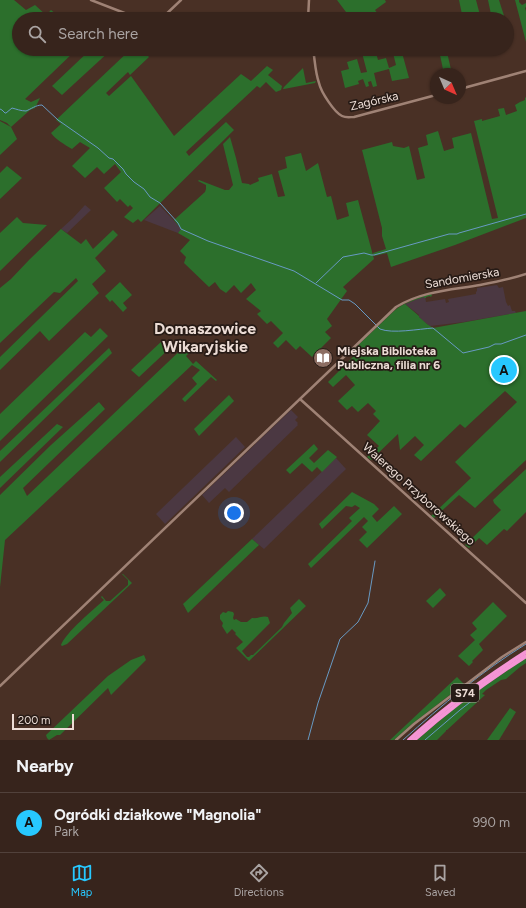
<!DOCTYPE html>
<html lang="en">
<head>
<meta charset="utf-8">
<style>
  body { margin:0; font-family:Figtree,sans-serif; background:#3e2c25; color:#f1f3f6 }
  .compass { position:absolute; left:430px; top:68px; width:36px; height:36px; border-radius:50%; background:#37241c; box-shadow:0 1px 3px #0004; rotate:136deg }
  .scale { position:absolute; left:12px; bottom:10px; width:62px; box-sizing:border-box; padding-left:4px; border:2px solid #ecdcd5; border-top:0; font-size:11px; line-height:14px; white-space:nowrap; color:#ecdcd5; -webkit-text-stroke:3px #271b16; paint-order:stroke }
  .you { position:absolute; left:234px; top:513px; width:14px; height:14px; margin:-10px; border:3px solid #fff; border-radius:50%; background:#1a73e8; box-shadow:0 0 0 6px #1a73e833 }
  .badge { display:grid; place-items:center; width:26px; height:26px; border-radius:50%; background:#27c8ff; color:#111; font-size:13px; font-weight:700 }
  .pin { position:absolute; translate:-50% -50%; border:2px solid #fff; box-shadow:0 1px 4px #0006 }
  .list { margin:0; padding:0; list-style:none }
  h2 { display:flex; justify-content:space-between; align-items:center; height:52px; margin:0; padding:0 16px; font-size:17px }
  h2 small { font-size:13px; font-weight:400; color:#aaa4a3 }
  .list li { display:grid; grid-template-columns:26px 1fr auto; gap:12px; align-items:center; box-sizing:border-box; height:60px; padding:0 16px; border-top:1px solid #51413b }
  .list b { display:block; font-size:15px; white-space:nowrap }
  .list p { margin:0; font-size:13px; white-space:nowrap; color:#aaa4a3 }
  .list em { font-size:13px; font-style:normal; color:#aaa4a3 }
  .icon { flex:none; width:22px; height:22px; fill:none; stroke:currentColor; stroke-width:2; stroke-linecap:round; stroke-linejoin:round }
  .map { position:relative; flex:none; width:526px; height:740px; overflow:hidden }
  .search { position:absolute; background:#37241c; box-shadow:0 1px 3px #0004; left:12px; right:12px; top:12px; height:44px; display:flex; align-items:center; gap:10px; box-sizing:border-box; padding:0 14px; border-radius:22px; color:#aaa4a3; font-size:15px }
  .sheet { height:112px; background:#37241c }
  nav { display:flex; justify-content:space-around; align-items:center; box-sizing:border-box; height:56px; border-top:1px solid #51413b; background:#37241c; font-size:11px; color:#aaa4a3 }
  nav a { display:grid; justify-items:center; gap:2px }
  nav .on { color:#27c8ff }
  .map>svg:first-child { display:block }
  .industrial { fill:#4b3842 }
  .green { fill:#2c6f2c }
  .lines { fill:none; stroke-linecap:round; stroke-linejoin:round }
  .stream { stroke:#689ac4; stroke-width:1 }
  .tertiary { stroke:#9f8275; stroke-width:2.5 }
  .motorway { stroke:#f595d5; stroke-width:4 }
  .labels { text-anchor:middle; stroke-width:3.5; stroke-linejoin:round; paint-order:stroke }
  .shield { fill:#271b16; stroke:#b1a29c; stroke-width:1 }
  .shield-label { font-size:11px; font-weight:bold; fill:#ecdcd5 }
  .street-label { font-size:12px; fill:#ecdcd5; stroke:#271b16 }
  .poi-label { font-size:12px; font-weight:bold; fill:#ecdcd5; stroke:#271b16; text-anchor:start }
  .district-label { font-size:16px; font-weight:bold; fill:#ecdcd5; stroke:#271b16 }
</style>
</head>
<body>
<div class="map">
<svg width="526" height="740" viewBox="0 0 526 740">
  <rect width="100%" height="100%" fill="#493025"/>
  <g class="industrial">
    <path d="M 85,205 L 91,210 L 67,233 L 61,229 L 73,218 Z"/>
    <path d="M 160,206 L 177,224 L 181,230 L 178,233 L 144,220 Z"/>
    <path d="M 497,285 L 499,288 L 503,287 L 506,302 L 508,306 L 510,305 L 512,311 L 515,311 L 516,313 L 464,322 L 430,326 L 423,321 L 419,317 L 419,315 L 405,304 L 425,296 L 426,302 L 445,299 L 446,303 L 449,302 L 448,299 L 476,294 L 476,292 L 477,291 L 477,288 Z"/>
    <path d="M 291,410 L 298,417 L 295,420 L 298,423 L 297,424 L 298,425 L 229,492 L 225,488 L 209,503 L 202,495 Z"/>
    <path d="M 236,437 L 245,447 L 165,524 L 156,514 Z"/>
    <path d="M 336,458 L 346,469 L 264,549 L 252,539 Z"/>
  </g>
  <g class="green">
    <path d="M 0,0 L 14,0 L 26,10 L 35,5 L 46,15 L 51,10 L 62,19 L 19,19 L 19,49 L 77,49 L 25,99 L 31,102 L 40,98 L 35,108 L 30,110 L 11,127 L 17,139 L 0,155 L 0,121 L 11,127 L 7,123 L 0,120 Z"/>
    <path d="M 337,0 L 385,0 L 386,2 L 375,10 L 382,19 L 338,19 L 346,12 Z"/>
    <path d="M 459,0 L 476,0 L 481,19 L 463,19 Z"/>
    <path d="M 488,0 L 499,0 L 505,19 L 492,19 Z"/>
    <path d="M 515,0 L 519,0 L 519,2 L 522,5 L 526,3 L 526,7 L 525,8 L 526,11 L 526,42 Z"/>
    <path d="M 91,49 L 112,49 L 62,95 L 52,86 Z"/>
    <path d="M 131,49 L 141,49 L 149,57 L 130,75 L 128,72 L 106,93 L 109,96 L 131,76 L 174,136 L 241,74 L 251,81 L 267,66 L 273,70 L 268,75 L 282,86 L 281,90 L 276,92 L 266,82 L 260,88 L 257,86 L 186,152 L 189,156 L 226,122 L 234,130 L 141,222 L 138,219 L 133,223 L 124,217 L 133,208 L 130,205 L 128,207 L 120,199 L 117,202 L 104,188 L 121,172 L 115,164 L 104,174 L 97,167 L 85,178 L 72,166 L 90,148 L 80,142 L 72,149 C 64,144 56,140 51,133 L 61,124 L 56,120 Z"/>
    <path d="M 361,49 L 375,49 L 378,60 L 386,58 L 389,68 L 396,65 L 392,49 L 401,49 L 409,78 L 392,81 L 389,69 L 374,73 L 377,86 L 373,87 L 371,81 L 368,82 L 369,86 L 366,87 L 363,79 L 358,81 L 359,84 L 345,88 L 341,71 L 349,69 L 347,62 L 357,59 L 361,73 L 367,72 Z"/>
    <path d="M 447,52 L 452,74 L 444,74 L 440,55 Z"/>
    <path d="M 303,68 L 306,83 L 316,81 L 315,83 L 284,89 L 283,89 L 284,87 Z"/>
    <path d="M 526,97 L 526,218 L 455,245 L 391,267 L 387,253 L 374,256 L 373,253 L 386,249 L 382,236 L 382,228 L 362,150 L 392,142 L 393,146 L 404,148 L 409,146 L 417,180 L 425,178 L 418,148 L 428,145 L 426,135 L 438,131 L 444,151 L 454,148 L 452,138 L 471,133 L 492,219 L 498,218 L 474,121 L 482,119 L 482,121 L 500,116 L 498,109 L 504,108 L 506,115 L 517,111 L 515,105 L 520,102 L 525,100 L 525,98 Z"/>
    <path d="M 230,137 L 236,158 L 242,183 L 249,184 L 250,185 L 259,181 L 258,178 L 272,174 L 278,197 L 285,196 L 278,171 L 287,168 L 285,157 L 301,153 L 306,171 L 318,163 L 327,197 L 331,196 L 337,220 L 349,216 L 346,203 L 358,200 L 374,259 L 343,287 L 347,291 L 327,319 L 332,326 L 325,332 L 331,338 L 312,357 L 300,346 L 296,350 L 286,340 L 278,348 L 273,343 L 283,333 L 271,321 L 267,324 L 257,314 L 261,311 L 246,299 L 256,290 L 251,283 L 241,293 L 234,285 L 226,293 L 220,289 L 215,282 L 209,287 L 184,263 L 186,257 L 180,251 L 190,240 L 178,233 L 181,229 L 174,220 L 205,192 L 206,189 L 206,185 L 198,181 L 199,180 L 225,190 L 229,190 L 233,185 L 223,144 Z"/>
    <path d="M 7,166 L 22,178 L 0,199 L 0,173 Z"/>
    <path d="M 17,217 L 23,223 L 47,225 L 0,271 L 0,233 Z"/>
    <path d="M 61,229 L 81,244 L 86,239 L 93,249 L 113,230 L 118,235 L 95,258 L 106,271 L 92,284 L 99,293 L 49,341 L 40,331 L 0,370 L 0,357 L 78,281 L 76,278 L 60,293 L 54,292 L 0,343 L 0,288 L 11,279 L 29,260 Z"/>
    <path d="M 120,282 L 132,295 L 123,303 L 127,308 L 123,312 L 112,300 L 110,302 L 105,296 Z"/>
    <path d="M 431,294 L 432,295 L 431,297 L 430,296 L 426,297 L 426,298 L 425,298 L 424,297 L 415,300 L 405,304 L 419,316 L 419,317 L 427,324 L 433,328 L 526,311 L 526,460 L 475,508 L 459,495 L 434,518 L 431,516 L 471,478 L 455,462 L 517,402 L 505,391 L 465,428 L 460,424 L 421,461 L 414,455 L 424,445 L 415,436 L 400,450 L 398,434 L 371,460 L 367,457 L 379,446 L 367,435 L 380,421 L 373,414 L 376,411 L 368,403 L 358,412 L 352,406 L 347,410 L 338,401 L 355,385 L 346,375 L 333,387 L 328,382 L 355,355 L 352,351 L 394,311 C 405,302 417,298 431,294 Z"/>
    <path d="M 100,328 L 108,336 L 0,441 L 0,414 L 85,332 L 91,337 Z"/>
    <path d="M 163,340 L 170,348 L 139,377 L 131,370 Z"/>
    <path d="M 186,345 L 192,350 L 186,356 L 193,364 L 196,361 L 217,380 L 216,381 L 211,377 L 185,402 L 182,399 L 197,384 L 192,378 L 200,370 L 192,365 L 5,540 L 0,587 L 0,495 L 51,445 L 99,402 L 105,409 L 23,488 L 27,496 Z"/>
    <path d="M 109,348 L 112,353 L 0,462 L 0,451 Z"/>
    <path d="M 229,395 L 234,401 L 199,436 L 194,429 Z"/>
    <path d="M 57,424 L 63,427 L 0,488 L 0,477 Z"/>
    <path d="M 314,444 L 318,449 L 309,458 L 314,463 L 328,450 L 337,457 L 322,472 L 317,467 L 312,472 L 302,463 L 290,474 L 286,470 Z"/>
    <path d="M 526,469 L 526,512 L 507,531 L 504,529 L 487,545 L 479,538 L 469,548 L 465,545 L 501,510 L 494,503 L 493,500 Z"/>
    <path d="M 352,492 L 374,504 L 379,509 L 372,516 L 377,522 L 394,506 L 402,514 L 367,548 L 359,540 L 367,532 L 362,527 L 368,521 L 364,517 L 311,568 L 308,564 L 352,521 L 349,518 L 360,508 L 355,505 L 352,507 L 346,506 L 322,529 L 319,524 Z"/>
    <path d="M 252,539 L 259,545 L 188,613 L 183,604 Z"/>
    <path d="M 122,574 L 123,574 L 132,583 L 67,644 L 62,646 L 61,645 C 66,632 93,610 104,600 L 101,597 L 102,596 L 106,601 L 110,601 L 128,585 L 128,580 Z"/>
    <path d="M 440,588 L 446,595 L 433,608 L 426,601 Z"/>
    <path d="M 299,599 L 306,606 L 249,661 L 236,648 L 243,642 L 235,634 L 236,633 L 232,629 L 227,634 L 222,626 L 223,623 L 220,619 L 220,615 L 223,612 L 226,613 L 228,611 L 233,612 L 234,614 L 233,618 L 234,620 L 236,619 L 241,622 L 247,622 L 252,618 C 258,619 263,615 268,617 L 270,623 L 242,651 L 247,657 L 249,657 L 251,655 L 253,655 L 282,627 L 284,623 L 292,613 L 290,608 Z"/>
    <path d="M 493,602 L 507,616 L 479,644 L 483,650 L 472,661 L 473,662 L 469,666 L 458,656 L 475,640 L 470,635 L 477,629 L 472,623 Z"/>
    <path d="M 144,655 L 146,660 L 111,695 L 108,688 L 60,735 L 57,735 L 49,740 L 47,738 L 46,735 L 108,676 L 131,660 Z"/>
    <path d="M 526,658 L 526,663 L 520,667 L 506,679 L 501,680 L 486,690 L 482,694 L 485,695 L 447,730 L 446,730 L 446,731 L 437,740 L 417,740 L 450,712 L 476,692 Z"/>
    <path d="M 457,677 L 464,684 L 412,724 L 394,740 L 390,740 Z"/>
    <path d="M 510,708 L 516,712 L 499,740 L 487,740 Z"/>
  </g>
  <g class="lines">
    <g class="stream">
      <path d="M 0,109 L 2,110 L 5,113 L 6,113 L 12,108 C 16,109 21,111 26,111 C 31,109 36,105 42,105 L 58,120 L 98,148 L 109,158 L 113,159 L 123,169 L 126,174 L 134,182 L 144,189 L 150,197 L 160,203 L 178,223 L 181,229 L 208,241 L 294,271 L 342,300 L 349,300 L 355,304 L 380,329 C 392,334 419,329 433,328 L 463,353 L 489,347 L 495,344 L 501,344 L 526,335"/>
      <path d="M 316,283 L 343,257 L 364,253 L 371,255 L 374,255 L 449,234 L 457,234 L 459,233 L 526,214"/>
      <path d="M 308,740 L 318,703 L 340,639 L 358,622 L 368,603 L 375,561"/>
      <path d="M 403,740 C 442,705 482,671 526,644"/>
      <path d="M 425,740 L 460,710 L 478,696"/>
    </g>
    <g class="tertiary">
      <path d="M 91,0 L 140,19"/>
      <path d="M 161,19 L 181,0"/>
      <path d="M 308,19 L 309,0"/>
      <path d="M 313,49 C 315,60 315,72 319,83 C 321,92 334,112 342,116 C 346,118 350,117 354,117 L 436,95"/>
      <path d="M 460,89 L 526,71"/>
      <path d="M 300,399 L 526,603"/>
      <path d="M 0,686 L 396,307 C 422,291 451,290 480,285 C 496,282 511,279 526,274"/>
      <path d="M 396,740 L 414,724 L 502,657 L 526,642"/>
    </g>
    <g class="motorway">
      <path d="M 409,740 C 445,707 485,678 526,652"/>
      <path d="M 414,740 C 449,709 487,681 526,656"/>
    </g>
  </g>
  <defs>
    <g id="library-disc" transform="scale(1)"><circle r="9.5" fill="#8d6e63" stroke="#271b16"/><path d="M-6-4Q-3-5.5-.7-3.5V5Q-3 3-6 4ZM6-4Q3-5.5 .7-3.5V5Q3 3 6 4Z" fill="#fff"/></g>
  </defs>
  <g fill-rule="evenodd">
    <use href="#library-disc" x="323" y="358"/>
  </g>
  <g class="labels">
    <rect class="shield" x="451" y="684" width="28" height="18" rx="3"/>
    <g class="shield-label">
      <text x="465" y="697">S74</text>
    </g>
    <g class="street-label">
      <text transform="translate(374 101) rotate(-13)" y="4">Zagórska</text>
      <text transform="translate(462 278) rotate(-10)" y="4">Sandomierska</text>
      <text transform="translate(419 494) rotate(42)" y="4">Walerego Przyborowskiego</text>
    </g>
    <g class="poi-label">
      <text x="337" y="355">Miejska Biblioteka<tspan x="337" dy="14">Publiczna, filia nr 6</tspan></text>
    </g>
    <g class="district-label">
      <text x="205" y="334">Domaszowice<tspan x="205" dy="18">Wikaryjskie</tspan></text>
    </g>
  </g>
</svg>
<svg class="compass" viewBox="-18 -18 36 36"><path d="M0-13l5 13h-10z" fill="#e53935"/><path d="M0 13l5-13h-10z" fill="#aaa4a3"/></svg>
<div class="scale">200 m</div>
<div class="you"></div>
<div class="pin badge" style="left:504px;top:370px">A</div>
<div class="search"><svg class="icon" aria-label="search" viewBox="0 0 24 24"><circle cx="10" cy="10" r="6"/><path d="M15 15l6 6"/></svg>Search here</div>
</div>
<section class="sheet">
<h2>Nearby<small></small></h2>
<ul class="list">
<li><span class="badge">A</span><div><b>Ogródki działkowe &quot;Magnolia&quot;</b><p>Park</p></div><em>990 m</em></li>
</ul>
</section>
<nav>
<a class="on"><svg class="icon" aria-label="map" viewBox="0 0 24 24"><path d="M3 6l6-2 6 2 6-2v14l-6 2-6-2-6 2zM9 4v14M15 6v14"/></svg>Map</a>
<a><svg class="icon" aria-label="directions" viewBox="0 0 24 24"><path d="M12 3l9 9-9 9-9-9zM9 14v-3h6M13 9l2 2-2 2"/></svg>Directions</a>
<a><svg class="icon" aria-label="saved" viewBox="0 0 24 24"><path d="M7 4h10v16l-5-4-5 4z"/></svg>Saved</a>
</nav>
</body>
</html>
